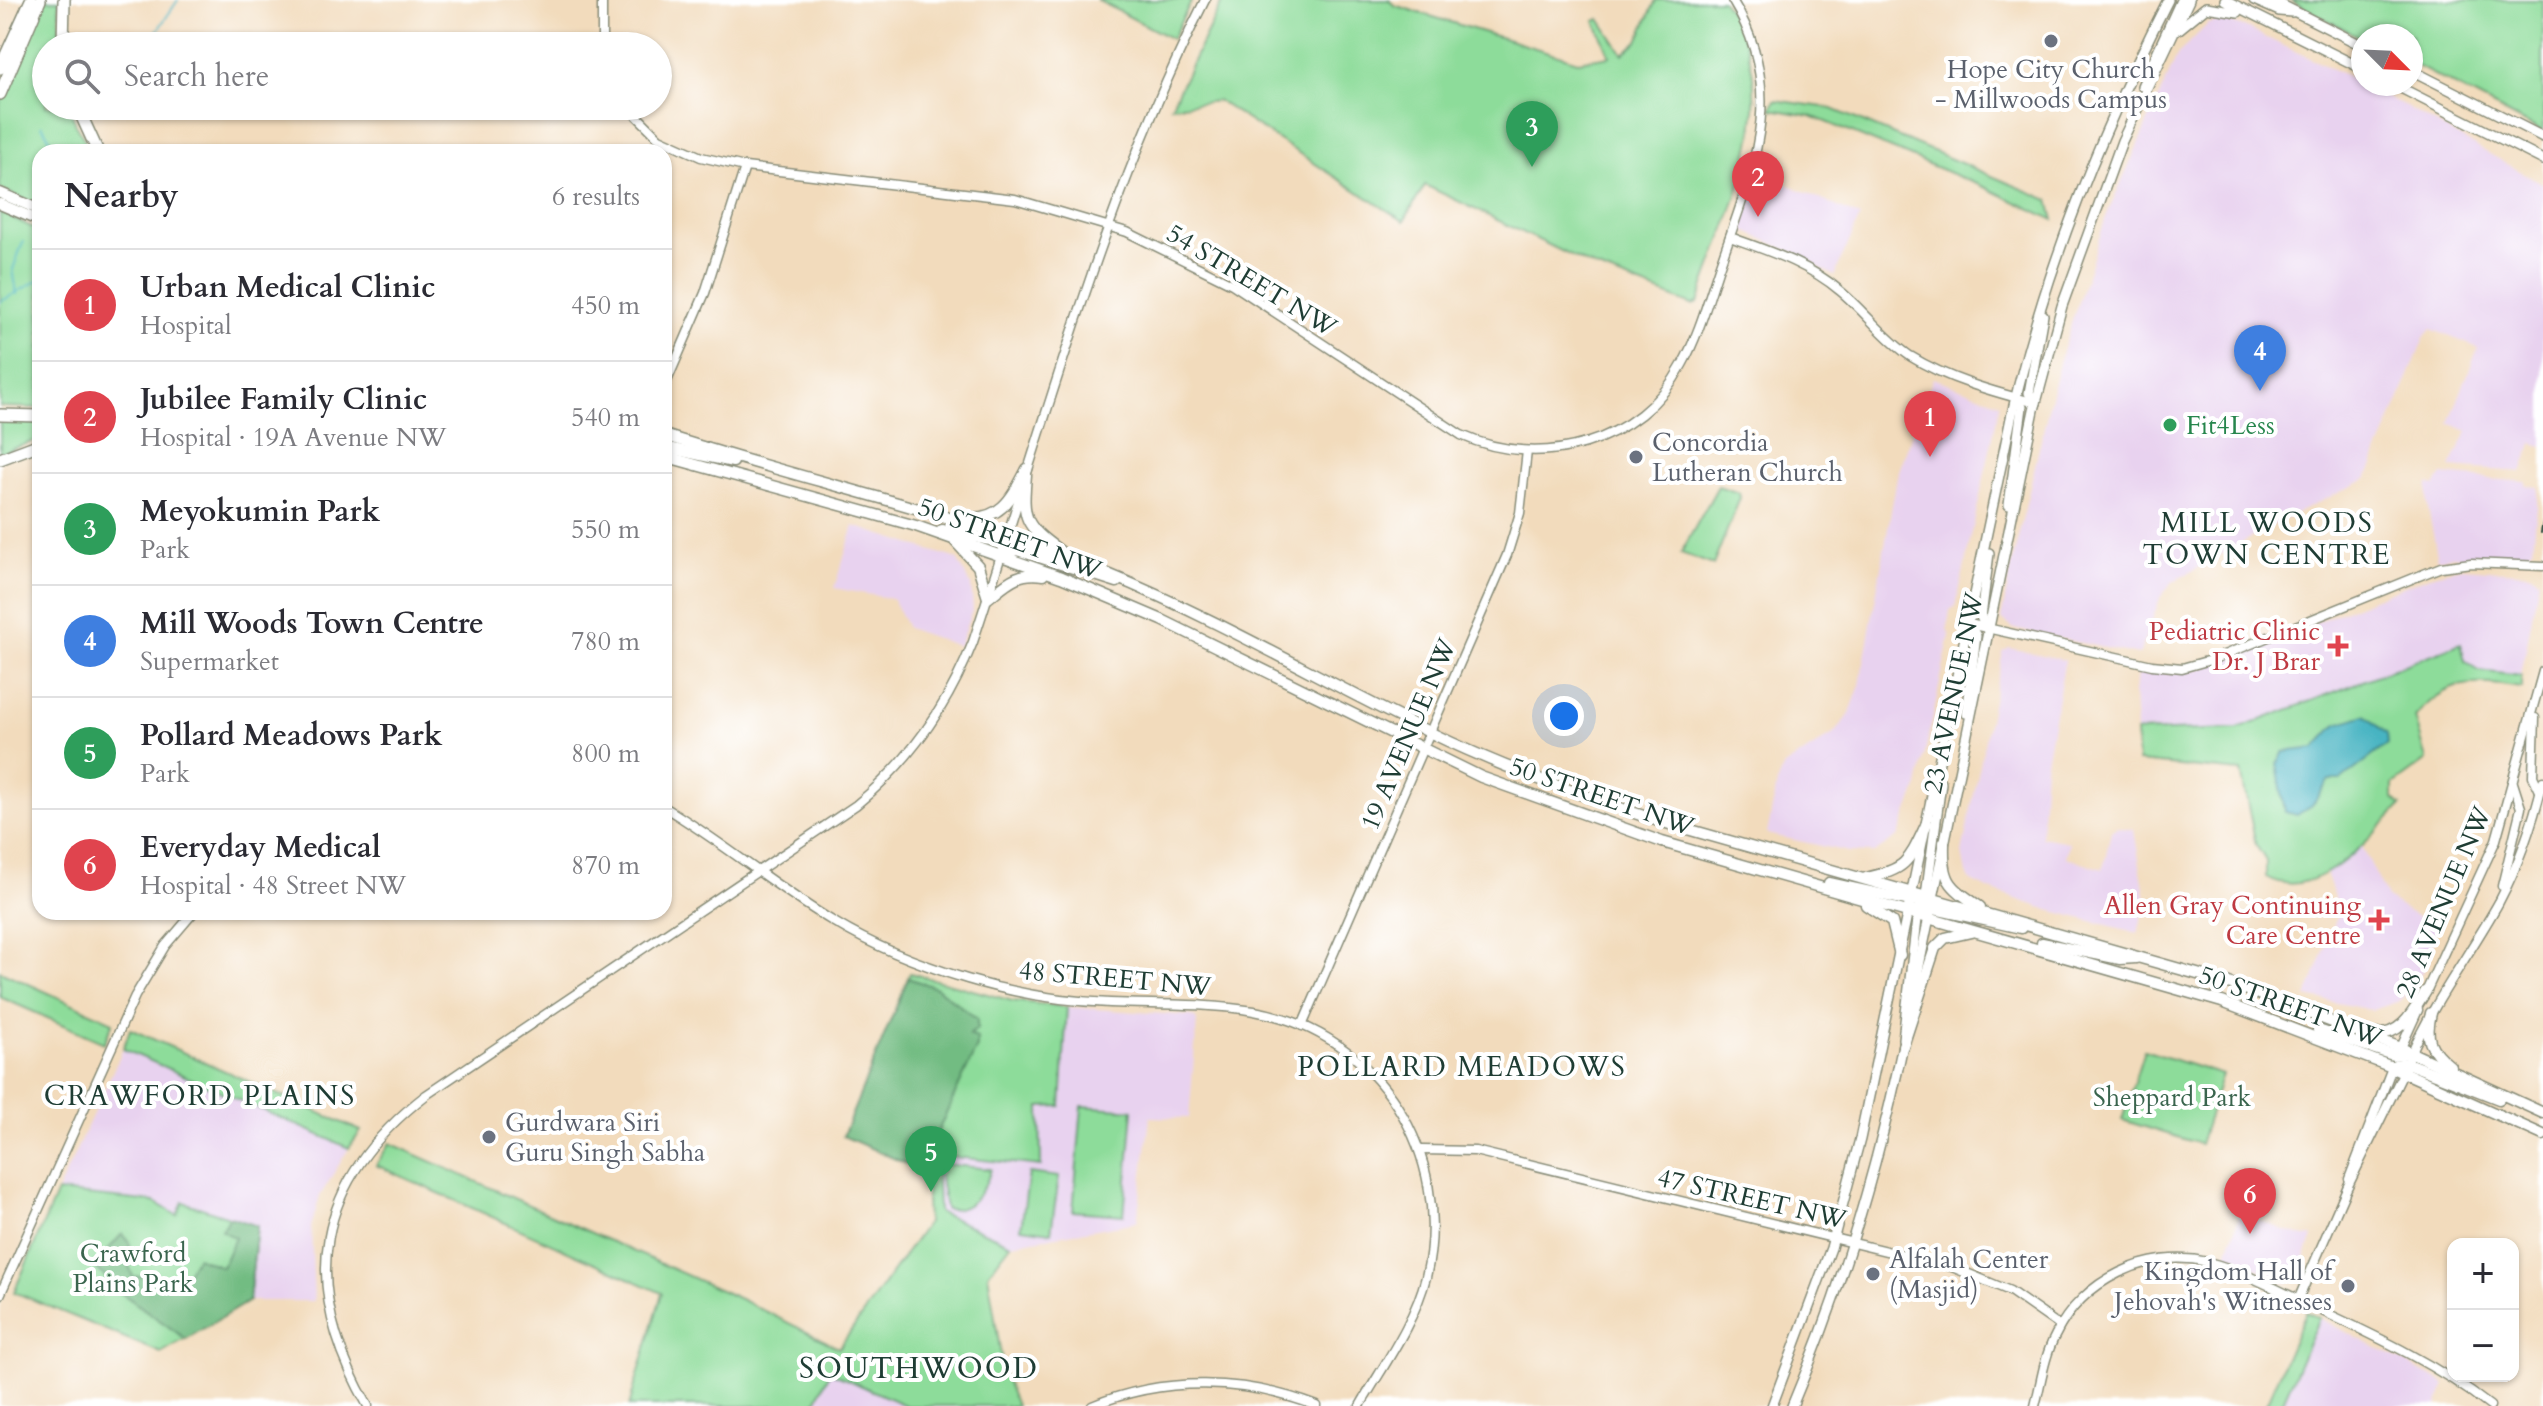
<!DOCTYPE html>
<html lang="en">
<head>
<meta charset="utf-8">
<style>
  body { margin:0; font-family:Cardo,serif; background:#f2f2f3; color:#2b2b33 }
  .controls { position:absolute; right:24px; bottom:24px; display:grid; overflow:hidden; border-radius:16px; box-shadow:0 2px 6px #0004 }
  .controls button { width:72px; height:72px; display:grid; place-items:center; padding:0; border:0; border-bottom:2px solid #e1e1e2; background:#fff; color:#2b2b33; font:40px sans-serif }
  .compass { position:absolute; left:2351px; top:24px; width:72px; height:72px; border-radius:50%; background:#fff; box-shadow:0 2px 6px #0004; rotate:114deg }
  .you { position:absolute; left:1564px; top:716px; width:28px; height:28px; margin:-20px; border:6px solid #fff; border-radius:50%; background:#1a73e8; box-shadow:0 0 0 12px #1a73e833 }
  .badge { display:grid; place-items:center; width:52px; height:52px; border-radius:50%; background:#b5179e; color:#fff; font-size:26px; font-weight:700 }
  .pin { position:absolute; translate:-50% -66px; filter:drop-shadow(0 2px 4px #0008) }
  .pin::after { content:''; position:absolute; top:42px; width:28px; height:24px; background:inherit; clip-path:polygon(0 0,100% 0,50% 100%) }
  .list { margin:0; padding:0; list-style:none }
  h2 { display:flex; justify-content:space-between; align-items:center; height:104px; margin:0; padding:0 32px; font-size:34px }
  h2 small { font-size:26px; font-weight:400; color:#7c7c81 }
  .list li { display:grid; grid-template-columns:52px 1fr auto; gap:24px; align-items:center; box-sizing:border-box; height:112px; padding:0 32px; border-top:2px solid #e1e1e2 }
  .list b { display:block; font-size:30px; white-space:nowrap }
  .list p { margin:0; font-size:26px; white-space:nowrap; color:#7c7c81 }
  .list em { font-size:26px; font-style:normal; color:#7c7c81 }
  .icon { flex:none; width:44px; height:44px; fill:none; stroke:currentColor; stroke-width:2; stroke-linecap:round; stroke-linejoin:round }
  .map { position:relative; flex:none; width:2543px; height:1406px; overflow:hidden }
  .search { position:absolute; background:#fff; box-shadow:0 2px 6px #0004; left:32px; top:32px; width:640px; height:88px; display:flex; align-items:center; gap:20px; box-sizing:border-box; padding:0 28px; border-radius:44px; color:#7c7c81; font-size:30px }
  .panel { position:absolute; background:#fff; box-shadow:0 2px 6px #0004; left:32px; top:144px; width:640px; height:776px; border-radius:24px }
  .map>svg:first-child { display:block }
  .built { fill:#e8d2ef }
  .green { fill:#8ddc9a; stroke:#568c67; stroke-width:2 }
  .forest { fill:#72bc82; stroke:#487c5b; stroke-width:2 }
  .water { fill:#46b4c2; stroke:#32787b; stroke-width:2 }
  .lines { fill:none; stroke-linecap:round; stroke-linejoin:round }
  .stream { stroke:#46b4c2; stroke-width:2 }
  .tertiary-casing { stroke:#888c78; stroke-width:11 }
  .secondary-casing { stroke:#888c78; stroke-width:12 }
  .primary-casing { stroke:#888c78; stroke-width:13 }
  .motorway-casing { stroke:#888c78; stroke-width:14 }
  .tertiary { stroke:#fff; stroke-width:8 }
  .secondary { stroke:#fff; stroke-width:9 }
  .primary { stroke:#fff; stroke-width:10 }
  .motorway { stroke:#fff; stroke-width:11 }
  .tram { stroke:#1f3d34; stroke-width:2 }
  .worship-dot { fill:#6b7280; stroke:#fff; stroke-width:3 }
  .leisure-dot { fill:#2e9e5b; stroke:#fff; stroke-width:3 }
  .health-dot { fill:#e0444e; stroke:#fff; stroke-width:3 }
  .labels { text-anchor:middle; stroke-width:8; stroke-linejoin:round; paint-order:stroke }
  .worship-label { font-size:26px; fill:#5b616d; stroke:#fff; text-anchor:start }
  .street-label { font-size:26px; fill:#1f3d34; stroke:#fff }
  .leisure-label { font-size:26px; fill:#27864d; stroke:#fff; text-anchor:start }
  .health-label { font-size:26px; fill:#be3a42; stroke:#fff; text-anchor:end }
  .park-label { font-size:26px; fill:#3a654e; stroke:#fff }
  .neighbourhood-label { font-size:28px; letter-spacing:2px; fill:#1f3d34; stroke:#fff }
  .quarter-label { font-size:30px; letter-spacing:2px; fill:#1f3d34; stroke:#fff }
</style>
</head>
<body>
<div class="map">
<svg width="2543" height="1406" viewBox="0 0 2543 1406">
  <rect width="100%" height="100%" fill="#fff"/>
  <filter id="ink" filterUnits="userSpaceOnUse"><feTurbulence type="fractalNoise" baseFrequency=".0125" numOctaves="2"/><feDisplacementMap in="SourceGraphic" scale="16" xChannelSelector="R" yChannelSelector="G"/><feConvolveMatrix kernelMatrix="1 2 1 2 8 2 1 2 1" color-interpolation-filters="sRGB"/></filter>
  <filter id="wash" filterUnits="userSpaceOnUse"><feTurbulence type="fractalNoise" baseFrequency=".006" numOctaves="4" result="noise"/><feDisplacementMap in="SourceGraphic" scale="32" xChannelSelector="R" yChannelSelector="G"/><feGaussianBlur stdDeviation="1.8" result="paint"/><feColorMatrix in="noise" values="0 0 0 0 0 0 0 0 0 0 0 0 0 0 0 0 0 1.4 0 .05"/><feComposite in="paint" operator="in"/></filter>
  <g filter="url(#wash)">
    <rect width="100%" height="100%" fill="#f2dbbc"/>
    <g class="built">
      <path d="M 2222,20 L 2244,27 L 2368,86 L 2543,184 L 2543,446 L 2532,443 L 2522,472 L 2450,467 L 2468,431 L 2449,423 L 2478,348 L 2431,329 L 2425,336 L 2367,479 L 2275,524 L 2171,583 L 2160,598 L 2139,655 L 2014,629 L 2001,619 L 2013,559 L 2061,355 L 2106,217 L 2178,54 L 2208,24 Z"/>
      <path d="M 1760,172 L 1860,217 L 1834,276 L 1797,254 L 1740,229 Z"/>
      <path d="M 1933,378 L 2000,403 L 1956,606 L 1950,610 L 1947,630 L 1950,635 L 1918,786 L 1898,837 L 1874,853 L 1849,852 L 1767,834 L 1778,779 L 1784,766 L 1835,733 L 1850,713 L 1860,685 L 1898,472 Z"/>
      <path d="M 2442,475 L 2526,482 L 2526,486 L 2539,487 L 2533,548 L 2522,559 L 2454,556 L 2438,559 L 2427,503 L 2428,484 L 2435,486 Z"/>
      <path d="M 854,526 L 957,559 L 971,585 L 973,608 L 959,646 L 907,628 L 893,599 L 834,588 Z"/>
      <path d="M 2462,568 L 2530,573 L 2539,579 L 2521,676 L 2479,671 L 2465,661 L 2460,643 L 2238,729 L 2136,731 L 2134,691 L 2140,669 L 2171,673 L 2198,670 L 2437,573 Z"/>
      <path d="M 2009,648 L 2065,660 L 2045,767 L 2041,837 L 2069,842 L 2066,857 L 2103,869 L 2111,831 L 2118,827 L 2134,830 L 2146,900 L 2138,933 L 2049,910 L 1990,890 L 1971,881 L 1965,869 L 1962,853 L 2003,652 Z"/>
      <path d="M 2361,844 L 2387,898 L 2436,929 L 2429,963 L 2400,1001 L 2372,1010 L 2307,997 L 2339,911 L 2326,873 Z"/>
      <path d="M 1067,1007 L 1192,1016 L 1197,1020 L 1189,1118 L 1150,1117 L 1137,1222 L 1011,1244 L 938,1212 L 936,1155 L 1040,1166 L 1040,1107 L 1061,1105 Z"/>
      <path d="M 123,1049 L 349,1148 L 320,1196 L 311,1227 L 314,1301 L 249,1301 L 257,1226 L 183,1203 L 177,1215 L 57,1192 Z"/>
      <path d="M 2240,1214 L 2304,1237 L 2313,1236 L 2299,1275 L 2287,1283 L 2227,1254 Z"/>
      <path d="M 2319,1318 L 2446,1384 L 2437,1406 L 2281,1406 Z"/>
      <path d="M 830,1372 L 907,1406 L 814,1406 Z"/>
    </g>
    <g class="green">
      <path d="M 44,0 L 59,0 L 60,46 L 46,46 L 46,106 L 70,106 L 75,124 L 92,152 L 40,152 L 40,206 L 0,189 L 0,103 Z"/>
      <path d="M 1097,0 L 1192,0 L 1172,39 Z"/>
      <path d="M 1223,0 L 1389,0 L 1394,5 L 1578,61 L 1610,56 L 1595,21 L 1600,19 L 1623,54 L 1638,41 L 1656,0 L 1722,0 C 1793,92 1730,209 1698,303 L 1692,305 L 1596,268 L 1425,185 L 1404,221 L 1218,101 L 1171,106 Z"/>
      <path d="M 2290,0 L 2543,0 L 2543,132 L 2411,63 L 2411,36 L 2363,36 L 2363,39 Z"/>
      <path d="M 1775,100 L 1830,108 L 2049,200 L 2054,220 L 1989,189 L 1811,116 L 1771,109 Z"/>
      <path d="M 0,212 L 40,231 L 40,408 L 0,407 Z"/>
      <path d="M 0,418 L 40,418 L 40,439 L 0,453 Z"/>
      <path d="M 1718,486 L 1739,493 L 1740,498 L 1713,565 L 1681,553 Z"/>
      <path d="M 2461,643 L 2465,661 L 2479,671 L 2521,676 L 2521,688 C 2474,681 2448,678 2415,717 L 2427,760 L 2393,785 L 2393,799 L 2401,806 C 2369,838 2315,905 2266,877 L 2266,861 L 2256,845 L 2241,772 L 2138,762 L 2136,732 L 2238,729 Z"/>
      <path d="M 0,971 L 113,1022 L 104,1043 L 0,997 Z"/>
      <path d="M 910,973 L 1013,1001 L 1067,1007 L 1061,1106 L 1040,1107 L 1041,1166 L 936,1155 L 938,1212 L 1011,1244 L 988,1274 L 1004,1375 L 1016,1406 L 907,1406 L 830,1372 L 814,1406 L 629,1406 L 662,1293 L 376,1165 L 390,1143 L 740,1299 L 839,1348 L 927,1223 L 925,1172 L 843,1136 Z"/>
      <path d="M 130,1029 L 361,1131 L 349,1148 L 123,1049 Z"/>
      <path d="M 2144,1050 L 2222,1075 L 2200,1144 L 2122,1120 Z"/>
      <path d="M 1082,1106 L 1133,1110 L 1124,1215 L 1073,1211 Z"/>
      <path d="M 944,1164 L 991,1169 C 985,1191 969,1214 945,1209 L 940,1176 Z"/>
      <path d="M 1029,1173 L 1059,1177 L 1051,1232 L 1021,1228 Z"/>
      <path d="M 57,1192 L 154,1202 L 177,1215 L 183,1202 L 257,1226 L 249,1301 L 161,1353 L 14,1292 Z"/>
      <path d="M 2306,1312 L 2319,1318 L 2281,1406 L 2265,1406 Z"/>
    </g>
    <g class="forest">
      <path d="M 908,978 L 937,988 L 977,1019 L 977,1029 L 969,1035 L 977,1038 L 977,1047 L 927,1155 L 925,1172 L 843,1136 Z"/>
      <path d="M 230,1217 L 257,1226 L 249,1301 L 186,1339 L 120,1292 L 94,1266 L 122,1234 L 130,1244 L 128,1263 L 133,1277 L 155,1274 L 180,1283 L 197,1257 L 222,1267 L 235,1238 L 221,1230 Z"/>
    </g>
    <path class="water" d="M 2365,715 L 2387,734 L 2388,744 L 2341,780 L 2329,780 L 2312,805 L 2297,815 L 2285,812 L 2277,764 L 2284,752 L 2315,748 L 2337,724 Z"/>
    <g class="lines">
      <g class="stream">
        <path d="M 147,46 L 178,0"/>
        <path d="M 42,125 L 57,152"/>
        <path d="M 17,294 L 13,269 L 23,242"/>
        <path d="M 0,302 L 40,279"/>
      </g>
    </g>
  </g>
  <g filter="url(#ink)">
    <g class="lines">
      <g class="tertiary-casing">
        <g id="tertiary">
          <path d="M 602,46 L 602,0"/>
          <path d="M 627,106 L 659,138 L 701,157 L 745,167 L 1015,199 L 1127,232 L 1232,284 L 1461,435 C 1541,471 1640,444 1682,365 C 1701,331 1710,292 1723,256 C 1754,167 1787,89 1732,0"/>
          <path d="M 1730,237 C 1768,251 1807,263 1839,290 C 1864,310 1883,338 1910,356 C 1947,379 1994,392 2036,403"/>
          <path d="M 664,388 L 705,293 L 745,167"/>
          <path d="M 1969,624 L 2152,665 L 2182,668 L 2214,659 L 2441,567 L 2471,563 L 2543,566"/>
          <path d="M 2535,718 L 2533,776 L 2540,791"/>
          <path d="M 664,807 C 723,842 775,887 834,922 C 875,947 921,965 967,979 C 1013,993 1061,1001 1110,1003 C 1157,1005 1207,1003 1254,1011 C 1379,1033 1454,1155 1426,1277 C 1415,1322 1383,1366 1360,1406"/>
          <path d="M 2502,886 L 2521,808 L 2513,783"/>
          <path d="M 2425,994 L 2496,840 L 2543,671"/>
          <path d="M 1302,1026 L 1507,555 L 1520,513 L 1527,451"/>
          <path d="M 2399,1052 L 2418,1010"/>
          <path d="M 2410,1056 C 2434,1001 2470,954 2499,902 C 2519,864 2533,823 2543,781"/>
          <path d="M 1422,1150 L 1475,1151 L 1952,1267 L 2010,1291 L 2060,1326"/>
          <path d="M 2349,1179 L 2393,1065"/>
          <path d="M 0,1295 L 135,996 L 165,946 L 194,912"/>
          <path d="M 2298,1300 L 2347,1188 L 2405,1069"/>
          <path d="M 368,1406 C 298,1284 314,1182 426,1095 L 856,805 C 910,761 948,706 973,642 C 1045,425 1102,204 1205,0"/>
          <path d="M 1092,1406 C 1163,1376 1245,1378 1317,1406"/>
          <path d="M 2035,1406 C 2041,1383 2044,1357 2055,1336 C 2082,1280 2148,1248 2208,1262 C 2247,1272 2285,1294 2320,1310 C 2380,1338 2439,1366 2490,1406"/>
        </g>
      </g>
      <g class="secondary-casing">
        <g id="secondary">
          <path d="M 2225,0 L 2363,69"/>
          <path d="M 2254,0 L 2279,11 L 2292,12"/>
          <path d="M 2272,0 L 2363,46"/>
          <path d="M 2179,29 L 2206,7 L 2238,12"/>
          <path d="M 2411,70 L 2543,137"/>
          <path d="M 2393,84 L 2543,160"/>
          <path d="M 2142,86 L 2181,0"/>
          <path d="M 2036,403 L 2029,393 L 2043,315"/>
          <path d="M 2009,505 L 2022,407 L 2016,398"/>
          <path d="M 1988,631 L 1981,617 L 1989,553"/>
          <path d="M 1966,713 L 1976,636 L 1969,624"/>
          <path d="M 1925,903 L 1941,783"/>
          <path d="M 1909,1014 L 2034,410 L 2062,306 L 2122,141 L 2189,0"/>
          <path d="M 1903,1039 L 1918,911"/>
          <path d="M 1772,1406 L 1831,1248 L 1860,1139 L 2011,418 C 2044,272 2100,133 2168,0"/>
          <path d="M 1792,1406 C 1842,1288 1878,1166 1904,1040"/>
        </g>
      </g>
      <g class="primary-casing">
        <g id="primary">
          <path d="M 0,193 L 40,210"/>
          <path d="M 0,204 L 40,221"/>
          <path d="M 664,435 C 812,483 964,514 1108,574 C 1218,619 1321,680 1427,731 C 1500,767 1576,793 1652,819 L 2229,983 L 2401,1048 L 2543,1113"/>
          <path d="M 664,447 L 733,462"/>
          <path d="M 664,456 L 916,526 L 1061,577 L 1162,620 L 1481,777 L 1662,842 L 2222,1002 L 2392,1067 L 2543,1135"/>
          <path d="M 1026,475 C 1022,519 1024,525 1060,551"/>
          <path d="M 962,517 C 1000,523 1012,498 1027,469"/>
          <path d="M 942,530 L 995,541 L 1007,536"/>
          <path d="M 955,541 L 978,566 L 988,598 C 1007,583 1017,571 1043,575"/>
          <path d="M 1001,555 L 1017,550 L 1117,582"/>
          <path d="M 1944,842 C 1943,882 1948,885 1980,907"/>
          <path d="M 1866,878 C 1908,869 1909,861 1927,823"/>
          <path d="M 1829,883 L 1911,901 L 1931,899"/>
          <path d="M 1866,905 L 1892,922 L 1900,955"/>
          <path d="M 1911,911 L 1930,908 L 2021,928"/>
          <path d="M 2042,943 L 2120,959 L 2136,958"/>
          <path d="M 2431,1013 C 2425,1039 2429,1049 2450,1066"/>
          <path d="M 2318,1030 L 2393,1055 L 2411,1053"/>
          <path d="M 2373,1034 C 2401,1037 2413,1012 2426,991"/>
          <path d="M 1903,1046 L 1935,948 L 1945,938 L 1971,932"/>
          <path d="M 2395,1065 L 2407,1063 L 2499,1099"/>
        </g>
      </g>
      <g class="motorway-casing">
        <g id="motorway">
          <path d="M 63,46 L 64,0"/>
          <path d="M 0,68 L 31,0"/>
          <path d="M 0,94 L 40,0"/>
          <path d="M 77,106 L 98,152"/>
          <path d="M 0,415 L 40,416"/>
          <path d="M 0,459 L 40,444"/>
        </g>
      </g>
      <use href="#tertiary" class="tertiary"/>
      <use href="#secondary" class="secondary"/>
      <use href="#primary" class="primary"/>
      <use href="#motorway" class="motorway"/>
      <path class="tram" d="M 2541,533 L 2543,522"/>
    </g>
  </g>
  <g class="worship-dot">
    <circle cx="2051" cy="41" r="8"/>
    <circle cx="1636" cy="457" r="8"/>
    <circle cx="489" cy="1137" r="8"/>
    <circle cx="1873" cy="1274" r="8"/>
    <circle cx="2348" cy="1286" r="8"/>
  </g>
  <circle class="leisure-dot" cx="2170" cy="425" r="8"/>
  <g class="health-dot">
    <path d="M2334 634h8v8h8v8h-8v8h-8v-8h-8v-8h8z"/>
    <path d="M2375 908h8v8h8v8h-8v8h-8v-8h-8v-8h8z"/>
  </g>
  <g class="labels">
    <g class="worship-label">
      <text x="2051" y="78" text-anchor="middle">Hope City Church<tspan x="2051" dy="30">- Millwoods Campus</tspan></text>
      <text x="1652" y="451">Concordia<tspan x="1652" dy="30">Lutheran Church</tspan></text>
      <text x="505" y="1131">Gurdwara Siri<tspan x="505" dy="30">Guru Singh Sabha</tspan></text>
      <text x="1889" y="1268">Alfalah Center<tspan x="1889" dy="30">(Masjid)</tspan></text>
      <text x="2332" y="1280" text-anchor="end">Kingdom Hall of<tspan x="2332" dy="30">Jehovah's Witnesses</tspan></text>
    </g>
    <g class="street-label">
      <text transform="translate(1252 280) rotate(31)" y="9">54 STREET NW</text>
      <text transform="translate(1010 538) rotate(20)" y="9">50 STREET NW</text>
      <text transform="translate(1953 693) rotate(-78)" y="9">23 AVENUE NW</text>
      <text transform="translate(1408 734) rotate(-67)" y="9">19 AVENUE NW</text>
      <text transform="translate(1602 796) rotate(19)" y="9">50 STREET NW</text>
      <text transform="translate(2443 902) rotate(-67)" y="9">28 AVENUE NW</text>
      <text transform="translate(1115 978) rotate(5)" y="9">48 STREET NW</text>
      <text transform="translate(2291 1006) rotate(20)" y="9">50 STREET NW</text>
      <text transform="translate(1752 1198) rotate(13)" y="9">47 STREET NW</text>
    </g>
    <g class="leisure-label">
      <text x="2186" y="434">Fit4Less</text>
    </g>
    <g class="health-label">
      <text x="2320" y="640">Pediatric Clinic<tspan x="2320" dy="30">Dr. J Brar</tspan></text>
      <text x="2361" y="914">Allen Gray Continuing<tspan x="2361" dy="30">Care Centre</tspan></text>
    </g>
    <g class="park-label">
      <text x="2172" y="1106">Sheppard Park</text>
      <text x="133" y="1262">Crawford<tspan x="133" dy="30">Plains Park</tspan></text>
    </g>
    <g class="neighbourhood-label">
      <text x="2267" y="532">MILL WOODS<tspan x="2267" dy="32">TOWN CENTRE</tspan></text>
      <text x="1462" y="1076">POLLARD MEADOWS</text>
      <text x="200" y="1105">CRAWFORD PLAINS</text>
    </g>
    <g class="quarter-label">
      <text x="919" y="1378">SOUTHWOOD</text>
    </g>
  </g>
</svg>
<div class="controls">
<button>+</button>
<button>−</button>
</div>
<svg class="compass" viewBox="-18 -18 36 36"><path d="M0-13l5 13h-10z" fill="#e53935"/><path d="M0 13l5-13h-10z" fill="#7c7c81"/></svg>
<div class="you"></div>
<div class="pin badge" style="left:1930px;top:457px;background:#e0444e">1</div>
<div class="pin badge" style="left:1758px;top:217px;background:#e0444e">2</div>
<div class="pin badge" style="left:1532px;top:167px;background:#2e9e5b">3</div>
<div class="pin badge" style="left:2260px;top:391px;background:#3f7fe0">4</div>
<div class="pin badge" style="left:931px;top:1192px;background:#2e9e5b">5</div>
<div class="pin badge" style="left:2250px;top:1234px;background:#e0444e">6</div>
<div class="search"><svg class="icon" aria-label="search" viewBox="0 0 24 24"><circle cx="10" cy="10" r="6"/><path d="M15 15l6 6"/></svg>Search here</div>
<section class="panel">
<h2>Nearby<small>6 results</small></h2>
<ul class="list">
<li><span class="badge" style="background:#e0444e">1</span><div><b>Urban Medical Clinic</b><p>Hospital</p></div><em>450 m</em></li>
<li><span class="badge" style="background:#e0444e">2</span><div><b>Jubilee Family Clinic</b><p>Hospital · 19A Avenue NW</p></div><em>540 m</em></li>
<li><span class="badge" style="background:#2e9e5b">3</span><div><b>Meyokumin Park</b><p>Park</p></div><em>550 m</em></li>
<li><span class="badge" style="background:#3f7fe0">4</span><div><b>Mill Woods Town Centre</b><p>Supermarket</p></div><em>780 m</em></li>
<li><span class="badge" style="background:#2e9e5b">5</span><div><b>Pollard Meadows Park</b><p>Park</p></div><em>800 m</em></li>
<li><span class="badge" style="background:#e0444e">6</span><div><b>Everyday Medical</b><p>Hospital · 48 Street NW</p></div><em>870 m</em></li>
</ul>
</section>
</div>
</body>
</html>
